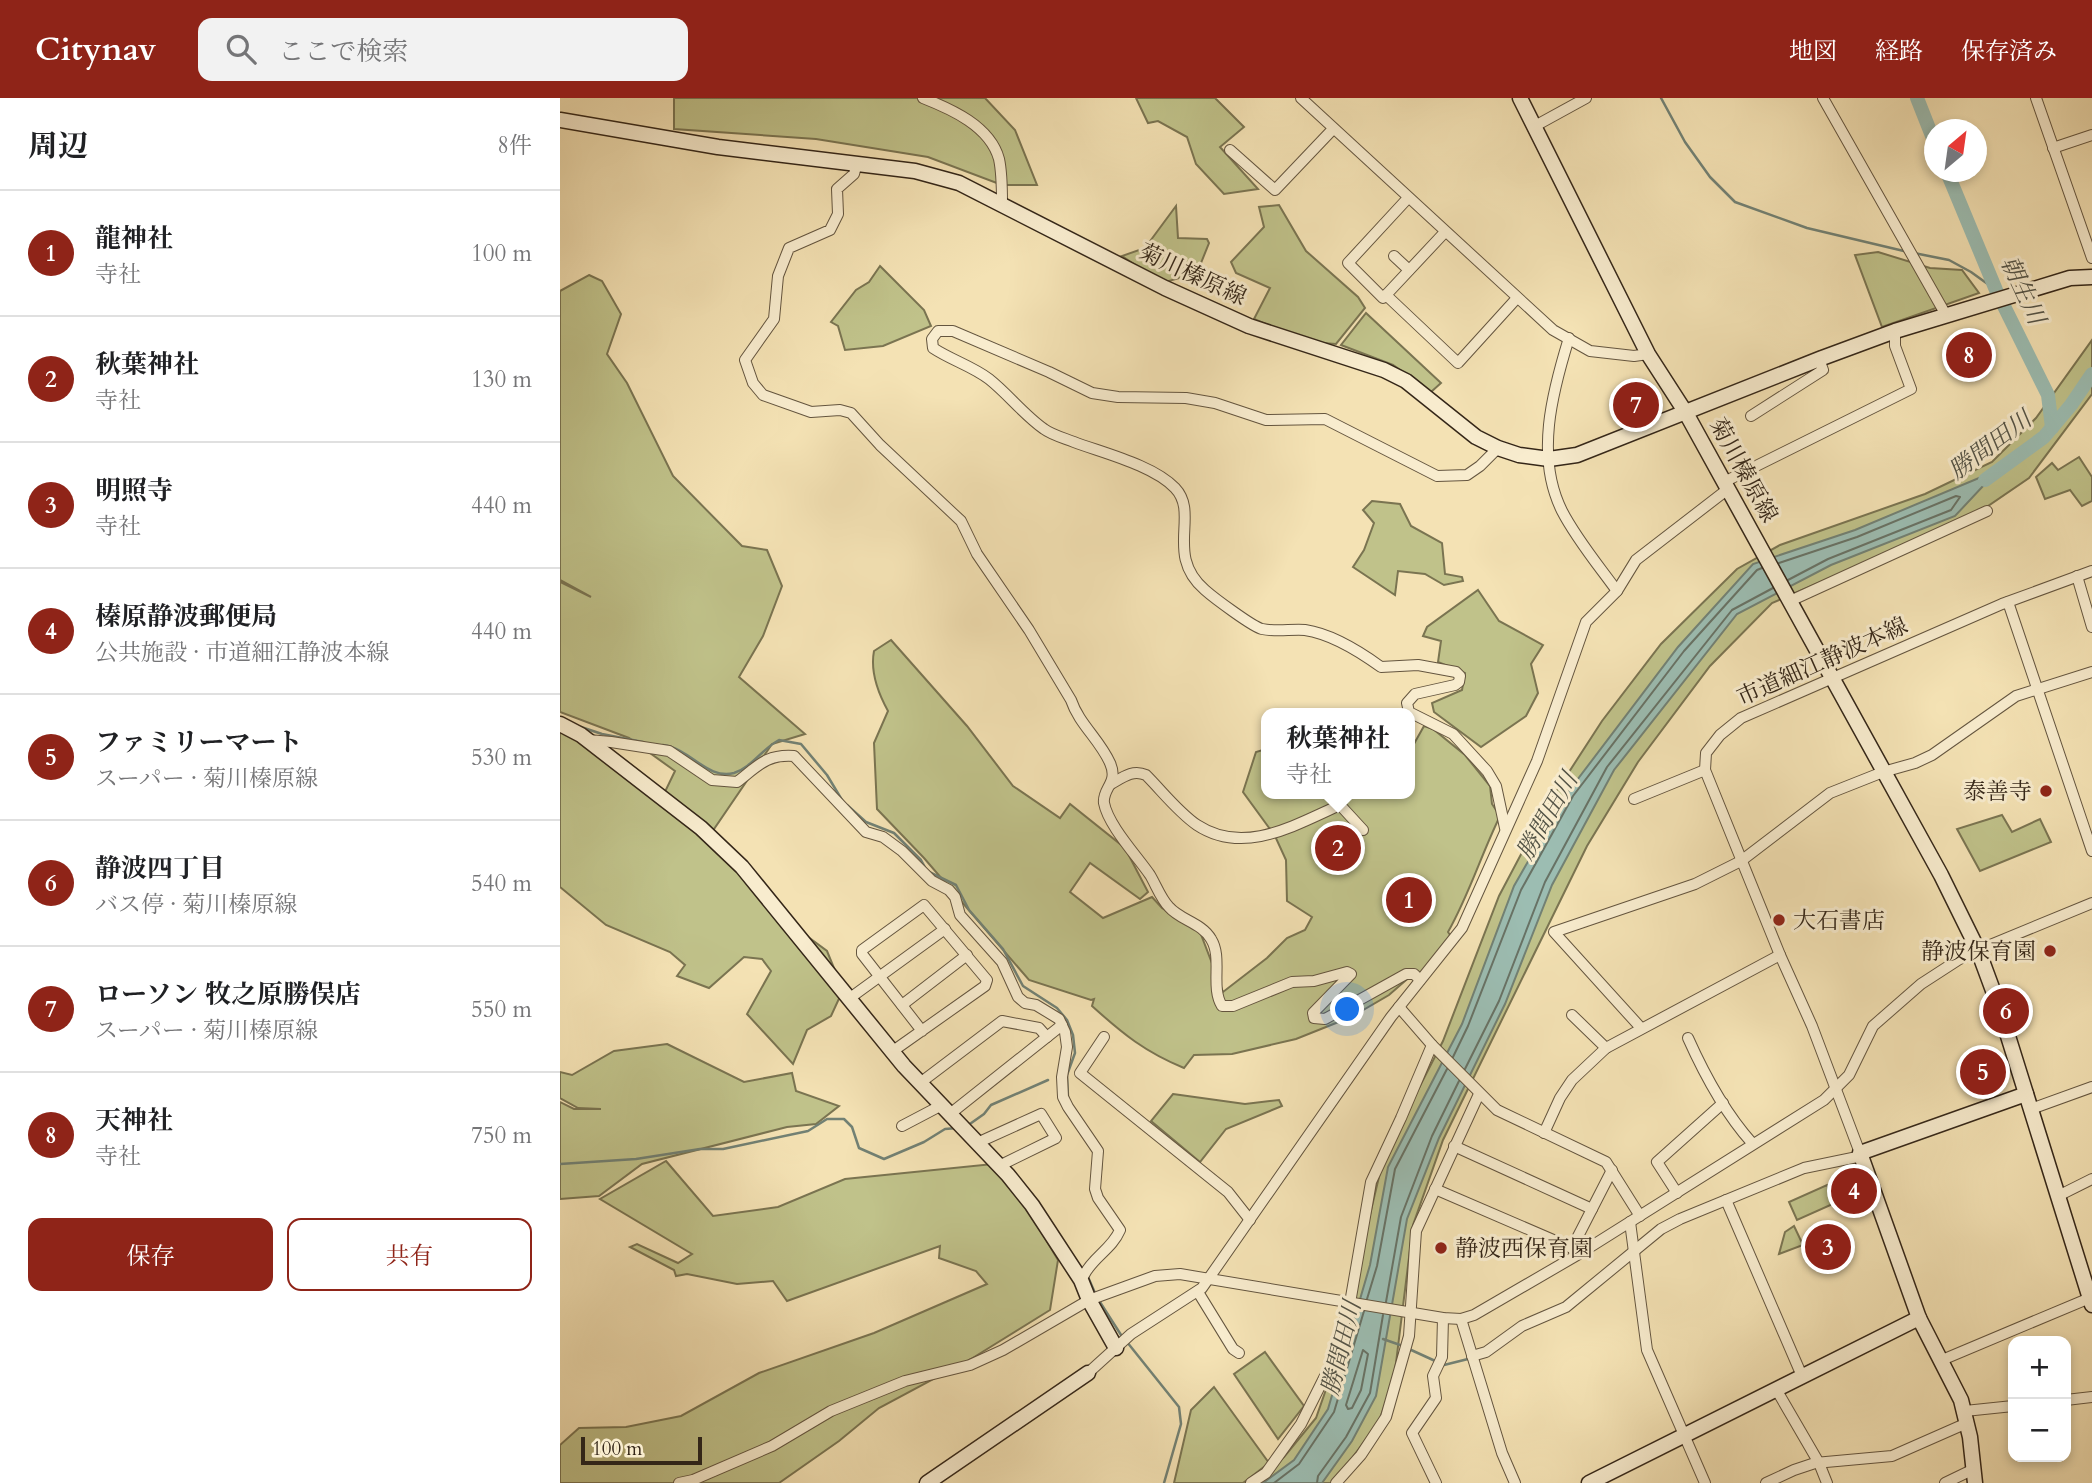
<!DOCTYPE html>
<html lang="ja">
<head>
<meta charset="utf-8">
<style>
  body { margin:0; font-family:Cardo,"Noto Serif JP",serif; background:#f2f2f2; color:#202124 }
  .controls { position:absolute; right:21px; bottom:21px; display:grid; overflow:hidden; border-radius:14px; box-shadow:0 4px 10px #0003 }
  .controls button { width:63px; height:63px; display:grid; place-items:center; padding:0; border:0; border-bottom:2px solid #e0e0e0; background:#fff; color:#202124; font:35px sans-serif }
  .compass { position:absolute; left:1364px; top:21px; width:63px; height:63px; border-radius:50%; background:#fff; box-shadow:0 4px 10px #0003; rotate:29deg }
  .scale { position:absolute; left:21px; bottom:18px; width:121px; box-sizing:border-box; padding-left:7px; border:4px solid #342618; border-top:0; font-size:19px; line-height:24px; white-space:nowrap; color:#342618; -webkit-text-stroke:5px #f8ecce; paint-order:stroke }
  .you { position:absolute; left:788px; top:912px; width:24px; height:24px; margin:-18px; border:5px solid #fff; border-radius:50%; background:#1a73e8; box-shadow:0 0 0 10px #1a73e833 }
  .badge { display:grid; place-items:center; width:46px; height:46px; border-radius:50%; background:#8f2418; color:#fff; font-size:23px; font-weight:700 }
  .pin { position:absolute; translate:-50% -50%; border:4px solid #fff; box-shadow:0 2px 7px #0006 }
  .popup { position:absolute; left:701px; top:610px; width:154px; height:91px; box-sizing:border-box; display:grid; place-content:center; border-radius:14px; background:#fff; filter:drop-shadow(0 2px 5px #0005); font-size:23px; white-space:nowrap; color:#757577 }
  .popup b { font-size:26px; color:#202124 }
  .popup::after { content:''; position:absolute; left:50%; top:100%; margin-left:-14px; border:14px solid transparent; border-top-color:#fff }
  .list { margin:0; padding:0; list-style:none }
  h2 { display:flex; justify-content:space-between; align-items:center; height:91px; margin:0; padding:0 28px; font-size:30px }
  h2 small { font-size:23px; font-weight:400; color:#757577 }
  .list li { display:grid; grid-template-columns:46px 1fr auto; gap:21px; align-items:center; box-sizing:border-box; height:126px; padding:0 28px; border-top:2px solid #e0e0e0 }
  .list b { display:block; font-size:26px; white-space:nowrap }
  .list p { margin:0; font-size:23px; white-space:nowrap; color:#757577 }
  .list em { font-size:23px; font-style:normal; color:#757577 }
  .actions { display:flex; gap:14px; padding:21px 28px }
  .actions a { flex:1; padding:16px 0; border:2px solid #8f2418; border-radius:14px; text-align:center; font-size:24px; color:#8f2418 }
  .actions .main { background:#8f2418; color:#fff }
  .icon { flex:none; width:38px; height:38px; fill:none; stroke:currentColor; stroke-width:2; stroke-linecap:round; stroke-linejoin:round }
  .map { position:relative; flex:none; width:1532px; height:1385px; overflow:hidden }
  header { display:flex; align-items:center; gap:42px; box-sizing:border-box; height:98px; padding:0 35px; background:#8f2418; color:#fff }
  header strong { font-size:33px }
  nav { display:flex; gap:38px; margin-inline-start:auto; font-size:24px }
  .search { width:490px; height:63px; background:#f2f2f2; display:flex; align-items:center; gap:18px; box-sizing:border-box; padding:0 24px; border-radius:14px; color:#757577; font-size:26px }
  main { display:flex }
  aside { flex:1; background:#fff }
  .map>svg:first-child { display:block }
  .green { fill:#c0c28a; stroke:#7a7451; stroke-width:2 }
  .water { fill:#9cbdb2; stroke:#728174; stroke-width:2 }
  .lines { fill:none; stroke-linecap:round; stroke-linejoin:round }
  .shore { stroke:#687265; stroke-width:2 }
  .stream { stroke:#728174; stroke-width:2.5 }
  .river { stroke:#9cbdb2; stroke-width:14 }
  .street-casing { stroke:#64553f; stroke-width:12 }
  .secondary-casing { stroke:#342618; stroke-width:17 }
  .street { stroke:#f8ecce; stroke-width:10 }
  .secondary { stroke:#f8ecce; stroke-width:14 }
  .poi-dot { fill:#8f2418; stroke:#f8ecce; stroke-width:2.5 }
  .labels { text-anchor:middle; stroke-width:6; stroke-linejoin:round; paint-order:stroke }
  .street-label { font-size:23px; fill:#342618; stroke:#f8ecce }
  .poi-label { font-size:23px; fill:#342618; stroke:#f8ecce; text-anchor:end }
  .water-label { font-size:24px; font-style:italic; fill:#535346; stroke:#f8ecce }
</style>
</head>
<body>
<header>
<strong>Citynav</strong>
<div class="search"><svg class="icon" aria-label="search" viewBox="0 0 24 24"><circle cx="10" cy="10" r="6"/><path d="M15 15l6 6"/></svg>ここで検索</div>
<nav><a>地図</a><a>経路</a><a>保存済み</a></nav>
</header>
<main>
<aside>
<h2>周辺<small>8件</small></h2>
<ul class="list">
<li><span class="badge">1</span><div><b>龍神社</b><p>寺社</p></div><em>100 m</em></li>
<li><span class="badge">2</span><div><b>秋葉神社</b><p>寺社</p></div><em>130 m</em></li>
<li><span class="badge">3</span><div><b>明照寺</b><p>寺社</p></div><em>440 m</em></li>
<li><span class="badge">4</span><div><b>榛原静波郵便局</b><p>公共施設 · 市道細江静波本線</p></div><em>440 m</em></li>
<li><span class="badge">5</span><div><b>ファミリーマート</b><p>スーパー · 菊川榛原線</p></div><em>530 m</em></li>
<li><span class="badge">6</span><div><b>静波四丁目</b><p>バス停 · 菊川榛原線</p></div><em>540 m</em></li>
<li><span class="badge">7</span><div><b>ローソン 牧之原勝俣店</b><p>スーパー · 菊川榛原線</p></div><em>550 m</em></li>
<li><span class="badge">8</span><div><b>天神社</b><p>寺社</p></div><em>750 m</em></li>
</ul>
<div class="actions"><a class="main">保存</a><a>共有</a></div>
</aside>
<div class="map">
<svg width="1532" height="1385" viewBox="0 0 1532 1385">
  <rect width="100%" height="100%" fill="#f4e2b4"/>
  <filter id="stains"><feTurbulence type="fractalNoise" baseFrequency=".00286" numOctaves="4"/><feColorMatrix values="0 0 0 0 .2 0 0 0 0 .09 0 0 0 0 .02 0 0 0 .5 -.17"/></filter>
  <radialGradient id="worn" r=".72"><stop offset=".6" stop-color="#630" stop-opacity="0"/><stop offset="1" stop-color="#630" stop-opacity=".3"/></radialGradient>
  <g class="green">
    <path d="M 114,0 L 425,0 L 455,32 L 477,87 L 442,87 L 368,59 L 256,41 L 114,31 Z"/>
    <path d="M 576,0 L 655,0 L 684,29 L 660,49 L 698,91 L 664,96 L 636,66 L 627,39 L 598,23 L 588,25 Z"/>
    <path d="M 719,107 L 746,153 L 798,199 L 805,210 L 776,246 L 749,244 L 694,221 L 710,190 L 676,175 L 671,164 L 704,129 L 699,109 Z"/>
    <path d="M 616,108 L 618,140 L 647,141 L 649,145 L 637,175 L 602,185 L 562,158 L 585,150 Z"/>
    <path d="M 1318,154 L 1370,170 L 1402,172 L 1419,195 L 1322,229 L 1295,157 Z"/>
    <path d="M 320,168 L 364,212 L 371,228 L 323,248 L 285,252 L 278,228 L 271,224 L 296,192 L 309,184 Z"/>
    <path d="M 29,177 L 42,183 L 61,216 L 47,256 L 67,285 L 113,378 L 182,448 L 207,452 L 222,488 L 203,538 L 179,579 L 245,636 L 212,646 L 150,737 L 217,816 L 267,853 L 283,892 L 271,918 L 247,932 L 233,966 L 187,916 L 211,873 L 202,861 L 184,859 L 149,890 L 117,878 L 125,867 L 110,854 L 46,827 L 0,789 L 0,619 L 102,700 L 115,673 L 69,640 L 0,614 L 0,484 L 31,499 L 0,482 L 0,193 Z"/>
    <path d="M 806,215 L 881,285 L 871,294 L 833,267 L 781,247 Z"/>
    <path d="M 1532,242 L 1532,296 L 1469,380 L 1412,419 L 1212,505 L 1150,568 L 1078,664 L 1027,748 L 883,1042 L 853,1127 L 834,1281 L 819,1323 L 774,1385 L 693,1385 L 724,1359 L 756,1320 L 791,1220 L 807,1129 L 824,1058 L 883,943 L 939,798 L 985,711 L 1042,623 L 1101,546 L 1177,471 L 1220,447 L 1365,396 L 1432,364 L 1476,320 Z"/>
    <path d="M 1519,359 L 1532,379 L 1532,403 L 1522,408 L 1510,392 L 1485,401 L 1476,379 L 1492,365 L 1498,372 Z"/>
    <path d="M 812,403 L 840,406 L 851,428 L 882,445 L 885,476 L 902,479 L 903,483 L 884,487 L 865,476 L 838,473 L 835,497 L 793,469 L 804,452 L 814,425 L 803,412 Z"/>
    <path d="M 918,492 L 939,523 L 983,547 L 971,566 L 978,595 L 966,618 L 921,649 L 874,614 L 872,605 L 902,592 L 905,575 L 878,564 L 881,543 L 863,538 L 867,529 Z"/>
    <path d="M 331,542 L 407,628 L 453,688 L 500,720 L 510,706 L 565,750 L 588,794 L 580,801 L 530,765 L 510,794 L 543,820 L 592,799 L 602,810 L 640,834 L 663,894 L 707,860 L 727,840 L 745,832 L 752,819 L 727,803 L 726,762 L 715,738 L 683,694 L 696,654 L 706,651 L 706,696 L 791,696 L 824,700 L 827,696 L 850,696 L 850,653 L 864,628 L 873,631 L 905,657 L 930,688 L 932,706 L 940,718 C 921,757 909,797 888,834 L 893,841 L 860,882 L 853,876 L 829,897 L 791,919 L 736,941 L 672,956 L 634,957 L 624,970 C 585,954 563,936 532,908 L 534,901 L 531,902 L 469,882 L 364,760 L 317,711 L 314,645 L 328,613 C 318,595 310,574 314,553 Z"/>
    <path d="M 1442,717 L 1452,734 L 1480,721 L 1491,744 L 1420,773 L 1397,731 Z"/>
    <path d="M 107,946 L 184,984 L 232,975 L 236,993 L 279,1008 L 256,1026 L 227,1029 L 82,1066 L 39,1098 L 0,1101 L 0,1004 L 14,1011 L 41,1011 L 18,1010 L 0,1000 L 0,974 L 12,977 L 54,953 Z"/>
    <path d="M 613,996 L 685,1006 L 719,1002 L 722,1008 L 666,1031 L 640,1064 L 591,1023 Z"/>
    <path d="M 106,1063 L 153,1118 L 218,1109 L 285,1081 L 433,1066 L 467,1110 L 498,1162 L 490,1212 L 411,1261 L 319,1310 L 279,1343 L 219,1385 L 0,1385 L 0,1347 L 19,1330 L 66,1329 L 121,1318 L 199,1275 L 314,1235 L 427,1186 L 416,1173 L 379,1160 L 380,1148 L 227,1203 L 213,1183 L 177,1186 L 127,1176 L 116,1178 L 114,1172 L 70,1149 L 77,1146 L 118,1165 L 132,1156 L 40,1101 Z"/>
    <path d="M 1267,1087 L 1275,1105 L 1237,1122 L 1229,1104 Z"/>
    <path d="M 1234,1128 L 1243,1147 L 1219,1156 L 1225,1134 Z"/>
    <path d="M 705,1254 L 744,1308 L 718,1341 L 674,1276 Z"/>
    <path d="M 654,1289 L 709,1365 L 683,1385 L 614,1385 L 631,1312 Z"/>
  </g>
  <path class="water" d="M 1438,372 L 1395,418 L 1271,467 L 1177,516 L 1054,672 L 992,787 L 945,906 L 879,1040 L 847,1121 L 816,1298 L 792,1343 L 762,1385 L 703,1385 L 734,1362 L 768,1311 L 810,1167 L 828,1069 L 902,926 L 954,788 L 1008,694 L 1118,549 L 1193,466 L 1295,432 Z"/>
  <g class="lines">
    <g class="shore">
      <path d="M 1219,465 L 1297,439 L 1396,398 L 1400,399 L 1391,412 L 1268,461 L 1228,482"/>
      <path d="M 893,959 L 908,928 L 961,792 L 1013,698 L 1124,553 L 1197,472 L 1202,470"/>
      <path d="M 905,971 L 939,903 L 985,784 L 1047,669 L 1172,512 L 1213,490"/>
      <path d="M 807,1201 L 817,1168 L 835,1071 L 887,971"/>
      <path d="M 826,1204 L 841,1119 L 872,1038 L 899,983"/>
      <path d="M 803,1252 L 808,1256 L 801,1292 L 792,1310 L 788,1311 L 786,1307 Z"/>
      <path d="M 714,1385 L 739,1366 L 774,1314 L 804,1213"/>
      <path d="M 757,1385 L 758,1378 L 786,1339 L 810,1295 L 823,1217"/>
    </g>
    <g class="stream">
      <path d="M 1101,0 L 1125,44 L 1150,79 L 1175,104 L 1247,130 L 1348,154"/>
      <path d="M 1354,155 L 1389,162 L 1411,174 L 1436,192"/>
      <path d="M 21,629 L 42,636 L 83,644"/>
      <path d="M 103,647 C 131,651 147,682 174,675 C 191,670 203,650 219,642 L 241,646 L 267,677 L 282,702"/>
      <path d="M 287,707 L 306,724 L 334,735 L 361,762 L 367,773 L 396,787 L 409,812 L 443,851 L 463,888 L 497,910 L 507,922 L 513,937 L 515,955 L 507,977 L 508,999"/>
      <path d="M 407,1028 L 424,1016 L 431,1007 L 488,982"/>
      <path d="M 0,1066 L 76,1061 L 140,1051 L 163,1051 L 248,1033 L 267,1021 L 284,1021 L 292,1029 L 299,1050 L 324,1061 L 364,1044 L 385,1031 L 397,1030"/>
      <path d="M 541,1072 L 542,1054"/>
      <path d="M 528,1179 L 535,1195"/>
      <path d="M 538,1201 L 563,1240"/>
      <path d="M 823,1241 L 843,1248"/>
      <path d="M 567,1244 L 619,1309 L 621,1326 L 604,1385"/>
      <path d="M 849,1251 L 884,1267 L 908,1261"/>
    </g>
    <g class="river">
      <path d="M 1357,0 L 1374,43"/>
      <path d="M 1387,74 L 1436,192 L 1488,297 L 1492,330"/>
      <path d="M 1425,382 L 1484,339 L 1511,307 L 1532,276"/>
    </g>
    <g class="street-casing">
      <g id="street">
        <path d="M 363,0 C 391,11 430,28 439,61 C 442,75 442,91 442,105"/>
        <path d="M 741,0 L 993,232 L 1030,253 L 1074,258 L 1088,256"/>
        <path d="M 1263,0 L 1386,217"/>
        <path d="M 1476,0 L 1532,160"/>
        <path d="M 975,28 L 1026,0"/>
        <path d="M 1493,50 L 1532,37"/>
        <path d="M 670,52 L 715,92 L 773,31"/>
        <path d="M 297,65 L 294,76 L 277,91 L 278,116 L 270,132 L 229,150 L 218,178 L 214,221 L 185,262 L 193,285 L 203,297 L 251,314 L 280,312 L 291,315 L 320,347 L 401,423 L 417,456 L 469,532 L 511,602 C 519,626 540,642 550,665 C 559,685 542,690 544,705 C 548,727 577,758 590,777 C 596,787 601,801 609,809 C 620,822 642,825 651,841 C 663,860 650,889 662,908 L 673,908 L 732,884 L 754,883 L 787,874 L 791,876 L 753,915 L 754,920 L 765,921 L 846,876 L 854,876 L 860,882"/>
        <path d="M 885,134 L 826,197 L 898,265 L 957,200"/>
        <path d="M 834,158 L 849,172"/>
        <path d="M 826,197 L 823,200 L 788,165 L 848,100"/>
        <path d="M 1009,240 C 992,295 975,359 1002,413 C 1017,442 1039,468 1057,493"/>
        <path d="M 1191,318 L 1263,272 L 1259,261"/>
        <path d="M 938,350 L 920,368 L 907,377 L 877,378 L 765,321 L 706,322 L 655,305 L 626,300 L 558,299 L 532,295 L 489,274 L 393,233 L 378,233 L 372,241 L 373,250 C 391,262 412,268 429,281 C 448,296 464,317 484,331 C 492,337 504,340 514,344 C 543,355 593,367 615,390 C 640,416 604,457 645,492 C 654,500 693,529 702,531 C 716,534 731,531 745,532 C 772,536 799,553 821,569 L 858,567 L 896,574 L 900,578 L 899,584 L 895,587 L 855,596 L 847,605 L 849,614 L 893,636 L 927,673 L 936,688 L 945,730"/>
        <path d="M 1164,384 L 1351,291 L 1335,248 L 1335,233"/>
        <path d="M 1517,478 L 1532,529"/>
        <path d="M 1230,503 L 1427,413"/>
        <path d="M 1448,504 L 1532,753"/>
        <path d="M 28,642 L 51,644 L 109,653 L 152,682 L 177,684 C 198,668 206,656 234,658 L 306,734 L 323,739 L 342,753 L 372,783 L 389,792 L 395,799 L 400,817 L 442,864 L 458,899 L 465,905 L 476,907 L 499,921 L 505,934 L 507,949 L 502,979 L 503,999 L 508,1009 L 538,1053 L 535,1091 L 538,1100 L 560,1132 C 552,1151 533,1159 524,1177 L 519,1180"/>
        <path d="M 551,686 C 563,679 573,671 586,677 C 602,693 618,714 637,727 C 684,758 735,727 780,707 L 803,732"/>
        <path d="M 1074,701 L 1145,672"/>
        <path d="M 290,900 L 385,831"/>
        <path d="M 342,907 L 407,857"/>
        <path d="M 839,909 L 872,947 L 937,1012 L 1046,1064 L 1080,1118"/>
        <path d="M 1012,917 L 1046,950"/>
        <path d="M 1081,930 L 994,834 L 1135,786 L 1181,763 L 1270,695 L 1323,674 L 1355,665 L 1372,657 L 1456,598 L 1532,574"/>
        <path d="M 544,939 L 520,975 L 668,1094 L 690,1122"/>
        <path d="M 1128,940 C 1145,978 1165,1015 1192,1045"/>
        <path d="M 333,953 L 425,888 L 427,882 L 364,807 L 302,852 L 302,856 L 362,933"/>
        <path d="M 360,985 L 442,923 L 479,930 L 487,939"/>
        <path d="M 1471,1011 L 1532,989"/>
        <path d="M 390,1016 L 502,927"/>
        <path d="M 342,1028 L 382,1007"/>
        <path d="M 984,1035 L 1000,1000 L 1012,982 L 1046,950 L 1220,857"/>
        <path d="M 417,1045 L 481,1016 L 496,1040 L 439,1068"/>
        <path d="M 894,1048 L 1032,1111"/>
        <path d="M 1300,1055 L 1252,928 L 1220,857 L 1145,672 L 1146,655 L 1160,637 L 1181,620 L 1442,506 L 1532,473"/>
        <path d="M 875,1091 L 1012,1150"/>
        <path d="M 1117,1095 L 1097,1064 L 1163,1005"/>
        <path d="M 1498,1098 L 1532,1081"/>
        <path d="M 1166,1102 L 1242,1278"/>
        <path d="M 1070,1124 L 1087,1252 L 1145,1385"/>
        <path d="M 1017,1154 L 1012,1150 L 1052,1072"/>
        <path d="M 638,1194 L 673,1251 L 679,1255"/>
        <path d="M 901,1221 L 942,1355 L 955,1385"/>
        <path d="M 912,1258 L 926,1254 L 962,1228 L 1006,1209 L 1101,1131 L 1120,1121 L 1244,1070 L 1302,1058"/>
        <path d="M 1382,1262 L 1532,1199"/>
        <path d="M 528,1275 L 571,1236 L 642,1190 L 831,919 L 902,830 L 977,663 L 1026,524 L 1057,493 L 1076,462 L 1168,391"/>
        <path d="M 1216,1291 L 1259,1365 L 1267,1385"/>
        <path d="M 1506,1302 L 1532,1299"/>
        <path d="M 1405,1313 L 1453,1308"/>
        <path d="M 119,1385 L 133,1382 L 212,1348 L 271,1313 L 345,1283 L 410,1267 L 443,1252 L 529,1202 L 595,1178 L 620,1176 L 883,1220 L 901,1221 L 914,1217 L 1019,1156 L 1264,1002 L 1289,977 L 1313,928 L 1361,886 L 1398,862 L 1418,852 L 1532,805"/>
        <path d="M 691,1385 L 706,1375 L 741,1326 L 772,1264 L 790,1205 L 811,1084 L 841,1020 L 872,947"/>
        <path d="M 776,1385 L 801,1357 L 826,1319 L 849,1238 L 856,1133 L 919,996"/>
        <path d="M 876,1385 L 852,1335 L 876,1300 L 873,1278 L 882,1259 L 883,1220"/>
        <path d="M 1206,1385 L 1234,1372 L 1255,1365 L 1332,1358 L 1407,1325"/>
        <path d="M 1385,1385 L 1414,1371"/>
      </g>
    </g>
    <g class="secondary-casing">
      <g id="secondary">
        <path d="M 960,0 L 1088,256 L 1126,315 L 1381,777 L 1418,852 L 1438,906 L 1532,1207"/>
        <path d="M 0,22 L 158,49 L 355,73 L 399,85 L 605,190 L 689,228 L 824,272 L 846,283 L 916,339 L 938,350 L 959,357 L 989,361 L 1017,357 L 1262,260 L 1335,233 L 1510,180 L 1532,179"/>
        <path d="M 0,626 L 21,637 L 141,730 L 182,769 L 344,968 L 448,1077 L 472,1107 L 521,1182 L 529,1202 L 556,1250"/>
        <path d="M 367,1385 L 528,1275"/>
        <path d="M 1029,1385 L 1359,1220"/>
        <path d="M 1415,1385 L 1410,1339 L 1401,1302 L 1359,1220 L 1300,1055 L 1466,996"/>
      </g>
    </g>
    <use href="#street" class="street"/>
    <use href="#secondary" class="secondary"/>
  </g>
  <g class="poi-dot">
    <circle cx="1486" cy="693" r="7"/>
    <circle cx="1219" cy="822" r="7"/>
    <circle cx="1490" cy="853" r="7"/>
    <circle cx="881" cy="1150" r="7"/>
  </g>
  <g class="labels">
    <g class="street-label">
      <text transform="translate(633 176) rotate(25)" y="8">菊川榛原線</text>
      <text transform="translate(1184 372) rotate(61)" y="8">菊川榛原線</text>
      <text transform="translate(1262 563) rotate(-24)" y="8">市道細江静波本線</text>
    </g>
    <g class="poi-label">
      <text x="1472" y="701">泰善寺</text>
      <text x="1233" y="830" text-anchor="start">大石書店</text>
      <text x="1476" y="861">静波保育園</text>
      <text x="895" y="1158" text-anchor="start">静波西保育園</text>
    </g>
    <g class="water-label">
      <text transform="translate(1463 192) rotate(65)" y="8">朝生川</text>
      <text transform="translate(1430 347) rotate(-37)" y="8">勝間田川</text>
      <text transform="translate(987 718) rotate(-60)" y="8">勝間田川</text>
      <text transform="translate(781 1250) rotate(-76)" y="8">勝間田川</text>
    </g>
  </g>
  <rect width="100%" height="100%" filter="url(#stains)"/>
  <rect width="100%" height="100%" fill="url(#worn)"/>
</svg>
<div class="controls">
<button>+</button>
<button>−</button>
</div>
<svg class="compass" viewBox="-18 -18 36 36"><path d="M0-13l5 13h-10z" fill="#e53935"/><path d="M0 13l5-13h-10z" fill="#757577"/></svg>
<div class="scale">100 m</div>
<div class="you"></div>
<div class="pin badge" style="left:849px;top:802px">1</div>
<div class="pin badge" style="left:778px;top:750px">2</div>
<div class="popup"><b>秋葉神社</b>寺社</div>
<div class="pin badge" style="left:1268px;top:1149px">3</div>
<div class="pin badge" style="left:1294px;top:1093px">4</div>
<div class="pin badge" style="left:1423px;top:974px">5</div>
<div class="pin badge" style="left:1446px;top:913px">6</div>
<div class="pin badge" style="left:1076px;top:307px">7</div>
<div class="pin badge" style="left:1409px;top:257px">8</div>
</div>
</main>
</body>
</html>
